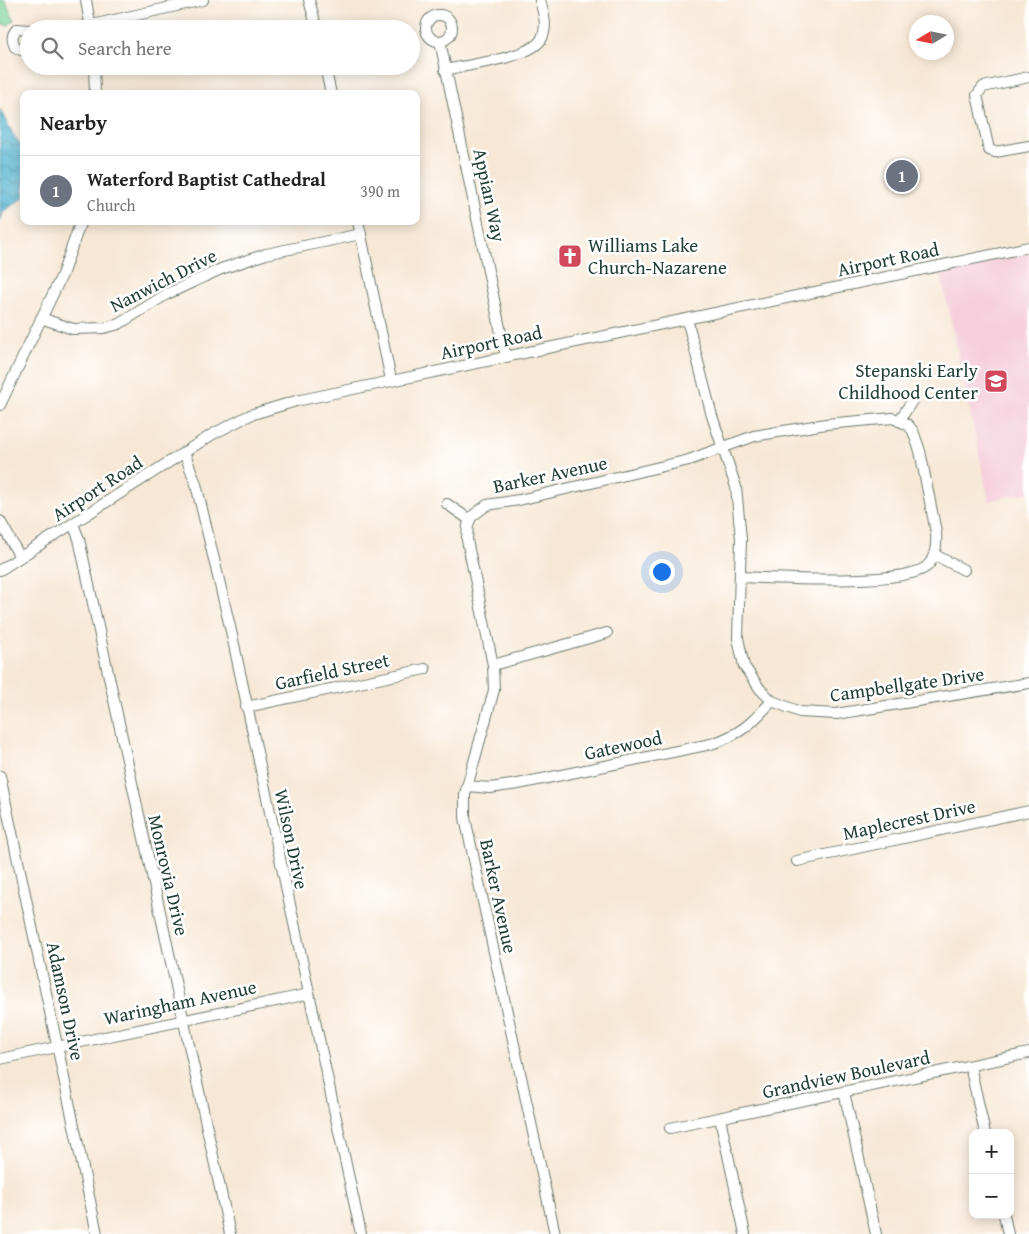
<!DOCTYPE html>
<html lang="en">
<head>
<meta charset="utf-8">
<style>
  body { margin:0; font-family:"Gentium Book Plus",serif; background:#f6f6f6; color:#222 }
  .controls { position:absolute; right:15px; bottom:15px; display:grid; overflow:hidden; border-radius:10px; box-shadow:0 2px 12px #0003 }
  .controls button { width:45px; height:45px; display:grid; place-items:center; padding:0; border:0; border-bottom:1px solid #e0e0e0; background:#fff; color:#222; font:25px sans-serif }
  .compass { position:absolute; left:909px; top:15px; width:45px; height:45px; border-radius:50%; background:#fff; box-shadow:0 2px 12px #0003; rotate:260deg }
  .you { position:absolute; left:661px; top:571px; width:18px; height:18px; margin:-12px; border:4px solid #fff; border-radius:50%; background:#1a73e8; box-shadow:0 0 0 8px #1a73e833 }
  .badge { display:grid; place-items:center; width:32px; height:32px; border-radius:50%; background:#2563eb; color:#fff; font-size:16px; font-weight:700 }
  .pin { position:absolute; translate:-50% -50%; border:2px solid #fff; box-shadow:0 1px 5px #0006 }
  .list { margin:0; padding:0; list-style:none }
  h2 { display:flex; justify-content:space-between; align-items:center; height:65px; margin:0; padding:0 20px; font-size:21px }
  h2 small { font-size:16px; font-weight:400; color:#767676 }
  .list li { display:grid; grid-template-columns:32px 1fr auto; gap:15px; align-items:center; box-sizing:border-box; height:70px; padding:0 20px; border-top:1px solid #e0e0e0 }
  .list b { display:block; font-size:19px; white-space:nowrap }
  .list p { margin:0; font-size:16px; white-space:nowrap; color:#767676 }
  .list em { font-size:16px; font-style:normal; color:#767676 }
  .icon { flex:none; width:28px; height:28px; fill:none; stroke:currentColor; stroke-width:2; stroke-linecap:round; stroke-linejoin:round }
  .map { position:relative; flex:none; width:1029px; height:1234px; overflow:hidden }
  .search { position:absolute; background:#fff; box-shadow:0 2px 12px #0003; left:20px; top:20px; width:400px; height:55px; display:flex; align-items:center; gap:12px; box-sizing:border-box; padding:0 18px; border-radius:28px; color:#767676; font-size:19px }
  .panel { position:absolute; background:#fff; box-shadow:0 2px 12px #0003; left:20px; top:90px; width:400px; height:135px; border-radius:10px }
  .map>svg:first-child { display:block }
  .built { fill:#f5cfdb }
  .park { fill:#7bd499; stroke:#4d8866 }
  .water { fill:url(#water-waves); stroke:#387882 }
  .lines { fill:none; stroke-linecap:round; stroke-linejoin:round }
  .minor-casing { stroke:#6b796c; stroke-width:12 }
  .minor { stroke:#fff; stroke-width:10 }
  .labels { text-anchor:middle; stroke-width:5; stroke-linejoin:round; paint-order:stroke }
  .street-label { font-size:19px; fill:#1f3d34; stroke:#fff }
  .poi-label { font-size:19px; fill:#1f3d34; stroke:#fff; text-anchor:start }
</style>
</head>
<body>
<div class="map">
<svg width="1029" height="1234" viewBox="0 0 1029 1234">
  <defs>
    <pattern id="water-waves" width="16" height="10" patternUnits="userSpaceOnUse" patternTransform="scale(1.25)"><rect width="16" height="10" fill="#51b2cf"/><path d="M0 5q4-4 8 0t8 0" fill="none" stroke="#4392a9"/></pattern>
  </defs>
  <rect width="100%" height="100%" fill="#fff"/>
  <filter id="ink" filterUnits="userSpaceOnUse"><feTurbulence type="fractalNoise" baseFrequency=".02" numOctaves="2"/><feDisplacementMap in="SourceGraphic" scale="10" xChannelSelector="R" yChannelSelector="G"/><feConvolveMatrix kernelMatrix="1 2 1 2 8 2 1 2 1" color-interpolation-filters="sRGB"/></filter>
  <filter id="wash" filterUnits="userSpaceOnUse"><feTurbulence type="fractalNoise" baseFrequency=".0096" numOctaves="4" result="noise"/><feDisplacementMap in="SourceGraphic" scale="20" xChannelSelector="R" yChannelSelector="G"/><feGaussianBlur stdDeviation="1.12" result="paint"/><feColorMatrix in="noise" values="0 0 0 0 0 0 0 0 0 0 0 0 0 0 0 0 0 1.4 0 .05"/><feComposite in="paint" operator="in"/></filter>
  <g filter="url(#wash)">
    <rect width="100%" height="100%" fill="#f7e8d5"/>
    <path class="built" d="M 1029,253 L 1029,492 L 989,501 L 940,270 Z"/>
    <path class="park" d="M 0,0 L 5,0 L 14,20 L 8,26 L 0,23 Z"/>
    <path class="water" d="M 0,109 L 14,136 L 24,148 L 24,197 L 3,212 L 0,223 Z"/>
  </g>
  <g filter="url(#ink)">
    <g class="lines">
      <g class="minor-casing">
        <g id="minor">
          <path d="M 86,0 L 91,29"/>
          <path d="M 309,0 L 317,29"/>
          <circle cx="439" cy="28" r="13"/>
          <path d="M 74,29 L 203,0"/>
          <path d="M 29,30 L 17,29 C 11,35 12,40 15,47 L 21,50 L 29,49"/>
          <path d="M 440,41 L 506,357"/>
          <path d="M 94,66 L 95,94"/>
          <path d="M 325,66 L 331,94"/>
          <path d="M 445,70 C 466,65 533,58 542,38 C 548,26 543,12 540,0"/>
          <path d="M 1029,77 L 983,87 L 977,95 L 989,150 L 995,152 L 1029,146"/>
          <path d="M 358,221 L 391,380"/>
          <path d="M 41,318 L 73,329 L 104,328 L 119,324 L 167,294 L 221,269 L 266,254 L 361,234"/>
          <path d="M 687,319 L 712,416 L 736,487 L 741,539 L 738,638 L 744,666 L 760,689 L 772,701 L 800,712 L 836,714 L 1029,683"/>
          <path d="M 0,405 L 62,275 L 81,221"/>
          <path d="M 899,421 L 914,398"/>
          <path d="M 184,452 L 196,484 L 231,631 L 361,1234"/>
          <path d="M 447,504 L 470,520"/>
          <path d="M 0,521 L 20,557"/>
          <path d="M 73,524 L 79,539 L 230,1234"/>
          <path d="M 935,555 L 964,570"/>
          <path d="M 0,570 L 213,434 L 250,415 L 296,401 L 1029,247"/>
          <path d="M 493,665 L 607,633"/>
          <path d="M 246,707 L 425,669"/>
          <path d="M 0,776 L 97,1234"/>
          <path d="M 467,786 L 490,788 L 518,784 L 711,744 C 740,735 752,723 772,701"/>
          <path d="M 797,861 L 1029,811"/>
          <path d="M 0,1059 L 309,994"/>
          <path d="M 970,1066 L 985,1133"/>
          <path d="M 844,1092 L 876,1234"/>
          <path d="M 720,1118 L 745,1234"/>
          <path d="M 670,1128 L 1029,1053"/>
          <path d="M 1004,1215 L 1008,1234"/>
          <path d="M 555,1234 L 465,818 L 465,794 L 494,690 L 493,665 L 467,540 L 468,525 L 471,517 L 487,505 L 519,500 L 689,460 L 754,436 L 826,424 L 893,418 L 908,425 L 913,431 L 920,451 L 936,532 C 937,545 936,559 926,567 C 901,586 775,578 740,577"/>
        </g>
      </g>
      <use href="#minor" class="minor"/>
    </g>
  </g>
  <defs>
    <g id="church-square" transform="scale(1.25)"><rect x="-9" y="-9" width="18" height="18" rx="4" fill="#d1495b" stroke="#fff"/><path d="M-1.2-6h2.4v3.5h3.3v2.4h-3.3V6h-2.4V-.1h-3.3v-2.4h3.3Z" fill="#fff"/></g>
    <g id="school-square" transform="scale(1.25)"><rect x="-9" y="-9" width="18" height="18" rx="4" fill="#d1495b" stroke="#fff"/><path d="M0-5L7-2L0 1L-7-2ZM-4 1L0 2.5L4 1V4Q0 6-4 4Z" fill="#fff"/></g>
  </defs>
  <g fill-rule="evenodd">
    <use href="#church-square" x="570" y="256"/>
    <use href="#school-square" x="996" y="381"/>
  </g>
  <g class="labels">
    <g class="street-label">
      <text transform="translate(490 195) rotate(78)" y="7">Appian Way</text>
      <text transform="translate(888 259) rotate(-12)" y="7">Airport Road</text>
      <text transform="translate(163 280) rotate(-27)" y="7">Nanwich Drive</text>
      <text transform="translate(491 342) rotate(-12)" y="7">Airport Road</text>
      <text transform="translate(550 474) rotate(-12)" y="7">Barker Avenue</text>
      <text transform="translate(97 488) rotate(-33)" y="7">Airport Road</text>
      <text transform="translate(332 671) rotate(-12)" y="7">Garfield Street</text>
      <text transform="translate(907 684) rotate(-8)" y="7">Campbellgate Drive</text>
      <text transform="translate(623 745) rotate(-12)" y="7">Gatewood</text>
      <text transform="translate(909 819) rotate(-12)" y="7">Maplecrest Drive</text>
      <text transform="translate(292 839) rotate(78)" y="7">Wilson Drive</text>
      <text transform="translate(169 875) rotate(77)" y="7">Monrovia Drive</text>
      <text transform="translate(499 896) rotate(78)" y="7">Barker Avenue</text>
      <text transform="translate(66 1001) rotate(78)" y="7">Adamson Drive</text>
      <text transform="translate(180 1002) rotate(-12)" y="7">Waringham Avenue</text>
      <text transform="translate(846 1074) rotate(-12)" y="7">Grandview Boulevard</text>
    </g>
    <g class="poi-label">
      <text x="588" y="252">Williams Lake<tspan x="588" dy="22">Church-Nazarene</tspan></text>
      <text x="978" y="377" text-anchor="end">Stepanski Early<tspan x="978" dy="22">Childhood Center</tspan></text>
    </g>
  </g>
</svg>
<div class="controls">
<button>+</button>
<button>−</button>
</div>
<svg class="compass" viewBox="-18 -18 36 36"><path d="M0-13l5 13h-10z" fill="#e53935"/><path d="M0 13l5-13h-10z" fill="#767676"/></svg>
<div class="you"></div>
<div class="pin badge" style="left:902px;top:176px;background:#6b7280">1</div>
<div class="search"><svg class="icon" aria-label="search" viewBox="0 0 24 24"><circle cx="10" cy="10" r="6"/><path d="M15 15l6 6"/></svg>Search here</div>
<section class="panel">
<h2>Nearby<small></small></h2>
<ul class="list">
<li><span class="badge" style="background:#6b7280">1</span><div><b>Waterford Baptist Cathedral</b><p>Church</p></div><em>390 m</em></li>
</ul>
</section>
</div>
</body>
</html>
